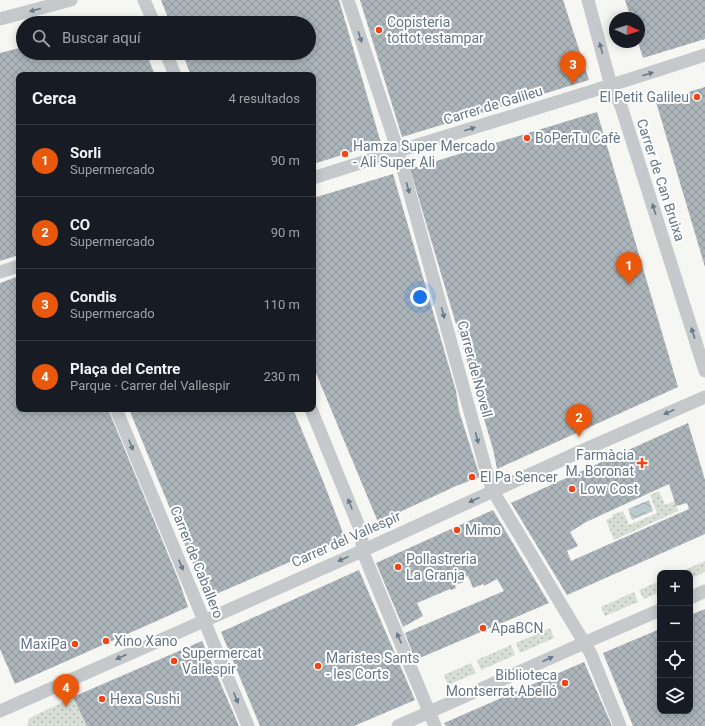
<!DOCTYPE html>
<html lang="es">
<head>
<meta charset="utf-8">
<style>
  body { margin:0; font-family:Roboto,sans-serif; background:#20242c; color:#f1f3f6 }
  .controls { position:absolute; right:12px; bottom:12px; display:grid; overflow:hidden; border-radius:8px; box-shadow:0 2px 10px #0003 }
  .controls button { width:36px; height:36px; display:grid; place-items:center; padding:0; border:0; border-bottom:1px solid #363941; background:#171b24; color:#f1f3f6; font:20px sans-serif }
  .compass { position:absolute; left:609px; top:12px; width:36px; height:36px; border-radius:50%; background:#171b24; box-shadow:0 2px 10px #0003; rotate:93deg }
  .you { position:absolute; left:420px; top:297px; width:14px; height:14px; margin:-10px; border:3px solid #fff; border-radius:50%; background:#1a73e8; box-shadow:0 0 0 6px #1a73e833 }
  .badge { display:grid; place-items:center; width:26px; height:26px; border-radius:50%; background:#ea580c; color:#fff; font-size:13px; font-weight:700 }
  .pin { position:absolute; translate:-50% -33px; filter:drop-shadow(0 1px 2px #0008) }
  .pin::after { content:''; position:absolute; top:21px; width:14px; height:12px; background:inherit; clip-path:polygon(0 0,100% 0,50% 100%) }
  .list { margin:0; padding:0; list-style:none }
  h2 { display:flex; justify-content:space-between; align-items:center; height:52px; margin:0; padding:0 16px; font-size:17px }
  h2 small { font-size:13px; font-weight:400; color:#9ea1a6 }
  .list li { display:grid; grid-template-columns:26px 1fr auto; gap:12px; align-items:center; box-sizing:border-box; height:72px; padding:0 16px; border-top:1px solid #363941 }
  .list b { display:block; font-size:15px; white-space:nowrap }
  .list p { margin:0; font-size:13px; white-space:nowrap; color:#9ea1a6 }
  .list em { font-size:13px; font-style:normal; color:#9ea1a6 }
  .icon { flex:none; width:22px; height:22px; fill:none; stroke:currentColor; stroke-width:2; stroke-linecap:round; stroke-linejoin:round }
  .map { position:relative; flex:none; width:705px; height:726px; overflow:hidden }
  .search { position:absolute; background:#171b24; box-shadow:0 2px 10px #0003; left:16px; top:16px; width:300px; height:44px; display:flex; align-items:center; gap:10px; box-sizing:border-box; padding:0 14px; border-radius:22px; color:#9ea1a6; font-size:15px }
  .panel { position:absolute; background:#171b24; box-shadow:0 2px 10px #0003; left:16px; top:72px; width:300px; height:340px; border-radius:8px }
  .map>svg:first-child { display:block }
  .grass { fill:url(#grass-dots) }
  .water { fill:url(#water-waves) }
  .building { fill:url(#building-cross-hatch); fill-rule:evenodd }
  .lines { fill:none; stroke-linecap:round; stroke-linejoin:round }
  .minor { stroke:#c5c9cc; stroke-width:13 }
  .oneway { fill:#687b8a }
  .poi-dot { fill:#f14518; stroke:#fff; stroke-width:1.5 }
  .labels { text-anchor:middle; stroke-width:4; stroke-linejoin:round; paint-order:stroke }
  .poi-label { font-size:14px; fill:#637786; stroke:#fff; text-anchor:start }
  .street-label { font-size:14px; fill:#637786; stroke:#fff }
</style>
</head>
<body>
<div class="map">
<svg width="705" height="726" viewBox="0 0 705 726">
  <defs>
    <pattern id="grass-dots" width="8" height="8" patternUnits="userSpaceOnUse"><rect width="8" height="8" fill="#d7ded3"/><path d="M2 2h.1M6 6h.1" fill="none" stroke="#b2b9b1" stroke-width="1.8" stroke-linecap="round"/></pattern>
    <pattern id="water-waves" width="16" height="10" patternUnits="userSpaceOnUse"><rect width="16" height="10" fill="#bcc9cd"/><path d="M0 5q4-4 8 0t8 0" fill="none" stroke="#9ca8ac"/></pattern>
    <pattern id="building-cross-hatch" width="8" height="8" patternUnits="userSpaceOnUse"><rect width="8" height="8" fill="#acb5ba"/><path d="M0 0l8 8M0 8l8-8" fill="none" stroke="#90989d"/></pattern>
  </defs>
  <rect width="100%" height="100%" fill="#f6f6f2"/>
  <g class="grass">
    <path d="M 659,491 L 665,505 L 675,501 L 678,511 L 614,540 L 606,520 L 613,517 L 612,515 L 623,511 L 629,525 L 657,513 L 650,495 Z"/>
    <path d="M 705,561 L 705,572 L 690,579 L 690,573 L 678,573 Z"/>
    <path d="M 660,581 L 660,592 L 644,599 L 639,590 Z"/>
    <path d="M 634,592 L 638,602 L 605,616 L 601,607 Z"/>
    <path d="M 550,628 L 554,638 L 520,653 L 516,643 Z"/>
    <path d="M 511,645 L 515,655 L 481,670 L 477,660 Z"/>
    <path d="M 471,663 L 476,673 L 448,685 L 444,675 Z"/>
    <path d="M 73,697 L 87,726 L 27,726 L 29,719 L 32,717 Z"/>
  </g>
  <path class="water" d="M 649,500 L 653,511 L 632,520 L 628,509 Z"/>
  <g class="building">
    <path d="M 161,0 L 339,0 L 381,143 L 313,164 L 313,75 L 191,75 L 182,53 L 309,53 L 309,23 L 170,23 Z"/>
    <path d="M 360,0 L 563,0 L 589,80 L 402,137 Z"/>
    <path d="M 625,0 L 705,0 L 705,39 L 643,58 L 638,42 L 639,42 L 639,18 L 631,18 Z"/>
    <path d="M 130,16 L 133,23 L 107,23 Z"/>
    <path d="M 23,47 L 23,53 L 146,53 L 155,75 L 19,75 L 19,255 L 0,261 L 0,53 Z"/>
    <path d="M 705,87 L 705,267 L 656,102 Z"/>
    <path d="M 597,112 L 678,387 L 497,469 L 493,449 L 410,169 Z"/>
    <path d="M 393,174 L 456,391 L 459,411 L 480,477 L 456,486 L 378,522 L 313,366 L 313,198 Z"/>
    <path d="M 19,276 L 19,409 L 108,409 L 179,581 L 188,607 L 15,684 L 0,649 L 0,283 Z"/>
    <path d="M 129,409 L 293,409 L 323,481 L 345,538 L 207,598 Z"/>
    <path d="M 688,423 L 705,480 L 705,534 L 567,595 L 511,503 ZM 669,484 L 676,506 L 687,503 L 689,509 L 571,561 L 567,551 L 578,546 L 570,532 L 586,522 Z"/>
    <path d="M 493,510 L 549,603 L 415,660 L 405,633 L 504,591 L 497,579 L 484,586 L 483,584 L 473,588 L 468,576 L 463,578 L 464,582 L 455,585 L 456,588 L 451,590 L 450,589 L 417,603 L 423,616 L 403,627 L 376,563 Z"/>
    <path d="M 359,570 L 415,700 L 354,726 L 260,726 L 221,632 Z"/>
    <path d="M 705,609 L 705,726 L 633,726 L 603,653 L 660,629 L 660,711 L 690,711 L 690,615 Z"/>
    <path d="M 202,641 L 239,726 L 87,726 L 73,697 Z"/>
    <path d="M 584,662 L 612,726 L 446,726 L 444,723 Z"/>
  </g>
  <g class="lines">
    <g class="minor">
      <path d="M 144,0 L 154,23"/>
      <path d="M 348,0 L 398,151 L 488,477 L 493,491 L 591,654 L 620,726"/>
      <path d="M 588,0 L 611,86 L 621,106 L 705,371"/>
      <path d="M 0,19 L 71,0"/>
      <path d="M 166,53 L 175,75"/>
      <path d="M 313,178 C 443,136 575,98 705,55"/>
      <path d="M 0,272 L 19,266"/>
      <path d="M 116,409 L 248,726"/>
      <path d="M 311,409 L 362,534 L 362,550 L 435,726"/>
      <path d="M 690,598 L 705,591"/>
      <path d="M 0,711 L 353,555 L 579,452 L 705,397"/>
      <path d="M 398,726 L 593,639 L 660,610"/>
    </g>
  </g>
  <defs><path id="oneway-solid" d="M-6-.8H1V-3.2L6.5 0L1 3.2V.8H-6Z"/></defs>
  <g class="oneway">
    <use href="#oneway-solid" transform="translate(35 10) rotate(165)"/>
    <use href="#oneway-solid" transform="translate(360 37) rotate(72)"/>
    <use href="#oneway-solid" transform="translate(601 48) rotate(-105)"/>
    <use href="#oneway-solid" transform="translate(648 74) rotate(-18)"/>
    <use href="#oneway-solid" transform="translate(470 129) rotate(-17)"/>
    <use href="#oneway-solid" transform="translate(408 188) rotate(75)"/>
    <use href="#oneway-solid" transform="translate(654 209) rotate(-108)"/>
    <use href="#oneway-solid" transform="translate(443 313) rotate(75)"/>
    <use href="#oneway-solid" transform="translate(693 333) rotate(-108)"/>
    <use href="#oneway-solid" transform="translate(669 412) rotate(156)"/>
    <use href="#oneway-solid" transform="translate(477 438) rotate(75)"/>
    <use href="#oneway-solid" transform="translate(131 445) rotate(68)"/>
    <use href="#oneway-solid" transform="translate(474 500) rotate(156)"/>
    <use href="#oneway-solid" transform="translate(350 504) rotate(-112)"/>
    <use href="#oneway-solid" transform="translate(343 559) rotate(156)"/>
    <use href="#oneway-solid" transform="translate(181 565) rotate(68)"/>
    <use href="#oneway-solid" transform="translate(399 638) rotate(-113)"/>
    <use href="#oneway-solid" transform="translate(121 657) rotate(156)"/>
    <use href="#oneway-solid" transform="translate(548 659) rotate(-24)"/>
    <use href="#oneway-solid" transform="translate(236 698) rotate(67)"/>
  </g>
  <g class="poi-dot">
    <circle cx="379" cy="30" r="4"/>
    <circle cx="697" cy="97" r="4"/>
    <circle cx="527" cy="138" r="4"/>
    <circle cx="345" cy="154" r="4"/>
    <path d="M640 457h4v4h4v4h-4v4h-4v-4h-4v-4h4z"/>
    <circle cx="472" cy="477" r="4"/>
    <circle cx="572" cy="489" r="4"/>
    <circle cx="457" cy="530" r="4"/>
    <circle cx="398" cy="567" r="4"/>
    <circle cx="483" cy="628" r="4"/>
    <circle cx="106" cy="641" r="4"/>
    <circle cx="75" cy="644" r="4"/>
    <circle cx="174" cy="661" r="4"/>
    <circle cx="318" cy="666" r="4"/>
    <circle cx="565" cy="683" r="4"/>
    <circle cx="102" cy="699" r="4"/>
  </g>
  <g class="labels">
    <g class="poi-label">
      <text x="387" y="27">Copisteria<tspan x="387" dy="16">tottot estampar</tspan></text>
      <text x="689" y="102" text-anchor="end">El Petit Galileu</text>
      <text x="535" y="143">BoPerTu Cafè</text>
      <text x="353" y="151">Hamza Super Mercado<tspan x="353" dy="16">- Ali Super Ali</tspan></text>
      <text x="634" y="460" text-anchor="end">Farmàcia<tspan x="634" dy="16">M. Boronat</tspan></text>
      <text x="480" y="482">El Pa Sencer</text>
      <text x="580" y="494">Low Cost</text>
      <text x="465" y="535">Mimo</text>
      <text x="406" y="564">Pollastreria<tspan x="406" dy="16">La Granja</tspan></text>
      <text x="491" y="633">ApaBCN</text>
      <text x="114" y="646">Xino Xano</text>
      <text x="67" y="649" text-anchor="end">MaxiPa</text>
      <text x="182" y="658">Supermercat<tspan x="182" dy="16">Vallespir</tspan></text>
      <text x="326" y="663">Maristes Sants<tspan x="326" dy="16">- les Corts</tspan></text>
      <text x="557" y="680" text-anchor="end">Biblioteca<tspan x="557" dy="16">Montserrat Abelló</tspan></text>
      <text x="110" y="704">Hexa Sushi</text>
    </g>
    <g class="street-label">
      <text transform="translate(493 105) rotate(-17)" y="5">Carrer de Galileu</text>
      <text transform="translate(661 180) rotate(72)" y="5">Carrer de Can Bruixa</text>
      <text transform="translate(475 369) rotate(75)" y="5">Carrer de Novell</text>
      <text transform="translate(346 539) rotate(-24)" y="5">Carrer del Vallespir</text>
      <text transform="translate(197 562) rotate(68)" y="5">Carrer de Caballero</text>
    </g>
  </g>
</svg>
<div class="controls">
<button>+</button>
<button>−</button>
<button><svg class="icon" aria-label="locate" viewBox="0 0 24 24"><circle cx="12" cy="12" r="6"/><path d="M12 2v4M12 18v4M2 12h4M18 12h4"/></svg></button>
<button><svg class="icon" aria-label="layers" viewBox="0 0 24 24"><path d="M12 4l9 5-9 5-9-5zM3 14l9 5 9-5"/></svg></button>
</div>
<svg class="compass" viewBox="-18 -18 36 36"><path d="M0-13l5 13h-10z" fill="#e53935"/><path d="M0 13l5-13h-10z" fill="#9ea1a6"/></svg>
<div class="you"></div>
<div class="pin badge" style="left:629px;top:285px">1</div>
<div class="pin badge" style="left:579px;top:437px">2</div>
<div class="pin badge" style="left:573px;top:84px">3</div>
<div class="pin badge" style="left:66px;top:707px">4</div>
<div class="search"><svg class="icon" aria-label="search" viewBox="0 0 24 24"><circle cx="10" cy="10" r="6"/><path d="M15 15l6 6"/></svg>Buscar aquí</div>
<section class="panel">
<h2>Cerca<small>4 resultados</small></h2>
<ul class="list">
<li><span class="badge">1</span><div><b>Sorli</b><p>Supermercado</p></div><em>90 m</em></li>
<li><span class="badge">2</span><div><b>CO</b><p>Supermercado</p></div><em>90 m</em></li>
<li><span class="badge">3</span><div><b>Condis</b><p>Supermercado</p></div><em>110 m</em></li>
<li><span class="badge">4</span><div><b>Plaça del Centre</b><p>Parque · Carrer del Vallespir</p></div><em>230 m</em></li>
</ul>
</section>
</div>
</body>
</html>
